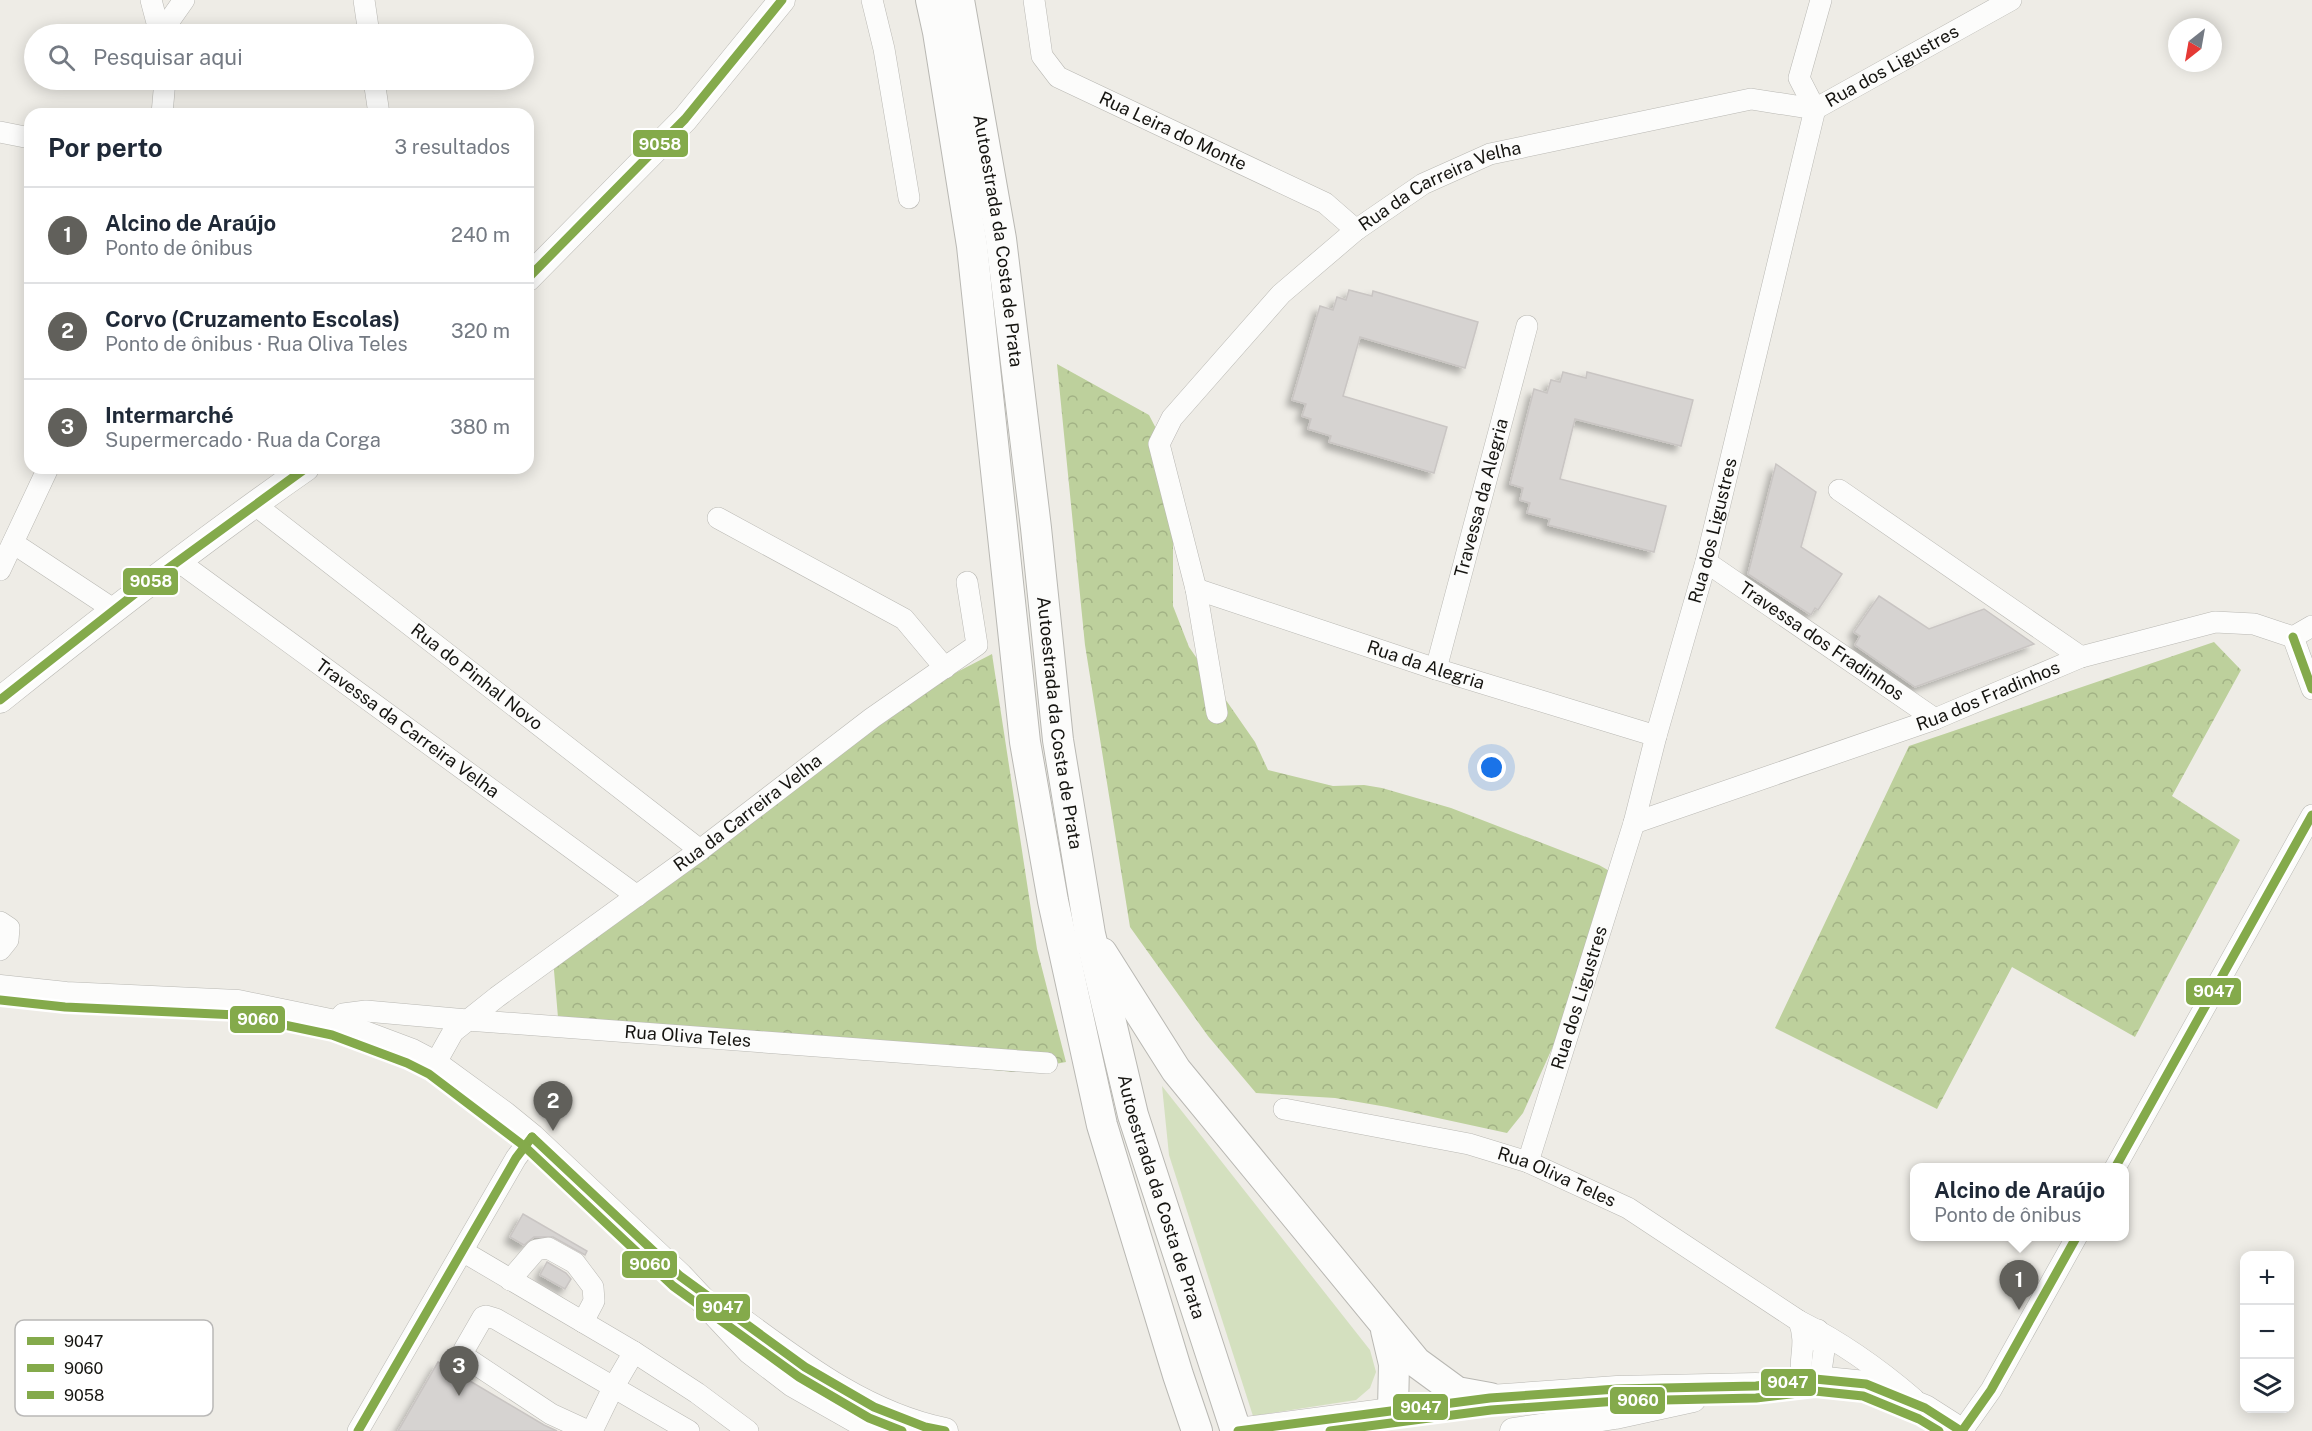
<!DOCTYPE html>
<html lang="pt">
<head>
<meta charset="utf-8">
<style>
  body { margin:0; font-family:"Public Sans",sans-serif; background:#f6f6f7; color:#1f2937 }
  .controls { position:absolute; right:18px; bottom:18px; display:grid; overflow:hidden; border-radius:12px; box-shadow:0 3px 15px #0003 }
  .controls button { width:54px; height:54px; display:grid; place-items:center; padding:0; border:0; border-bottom:2px solid #e0e1e3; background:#fff; color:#1f2937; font:30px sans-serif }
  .compass { position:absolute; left:2168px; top:18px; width:54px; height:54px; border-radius:50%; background:#fff; box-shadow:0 3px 15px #0003; rotate:211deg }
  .you { position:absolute; left:1492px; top:768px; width:21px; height:21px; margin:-15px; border:4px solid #fff; border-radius:50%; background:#1a73e8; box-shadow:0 0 0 9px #1a73e833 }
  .badge { display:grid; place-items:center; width:39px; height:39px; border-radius:50%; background:#61605b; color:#fff; font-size:20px; font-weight:700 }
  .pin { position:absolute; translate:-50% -50px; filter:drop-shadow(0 2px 3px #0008) }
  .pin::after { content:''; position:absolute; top:32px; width:21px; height:18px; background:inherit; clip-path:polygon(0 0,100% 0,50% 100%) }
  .popup { position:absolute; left:1910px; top:1163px; width:219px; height:78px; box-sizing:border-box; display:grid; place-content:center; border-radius:12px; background:#fff; filter:drop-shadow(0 2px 4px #0005); font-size:20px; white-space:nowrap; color:#747a83 }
  .popup b { font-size:22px; color:#1f2937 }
  .popup::after { content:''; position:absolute; left:50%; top:100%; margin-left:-12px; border:12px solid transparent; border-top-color:#fff }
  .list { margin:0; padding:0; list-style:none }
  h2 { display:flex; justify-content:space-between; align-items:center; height:78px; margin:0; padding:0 24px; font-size:26px }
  h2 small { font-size:20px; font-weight:400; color:#747a83 }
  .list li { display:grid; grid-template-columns:39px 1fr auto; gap:18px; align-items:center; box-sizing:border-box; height:96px; padding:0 24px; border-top:2px solid #e0e1e3 }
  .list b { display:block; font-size:22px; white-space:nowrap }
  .list p { margin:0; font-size:20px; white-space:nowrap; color:#747a83 }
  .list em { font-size:20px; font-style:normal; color:#747a83 }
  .icon { flex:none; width:33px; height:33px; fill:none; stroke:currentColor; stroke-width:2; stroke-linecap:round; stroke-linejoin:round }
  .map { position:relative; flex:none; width:2312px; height:1431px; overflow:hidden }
  .search { position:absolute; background:#fff; box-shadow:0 3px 15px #0003; left:24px; top:24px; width:510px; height:66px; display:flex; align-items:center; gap:15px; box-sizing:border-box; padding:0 21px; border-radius:33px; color:#747a83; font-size:22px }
  .panel { position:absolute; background:#fff; box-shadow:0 3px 15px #0003; left:24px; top:108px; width:510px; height:366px; border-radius:18px }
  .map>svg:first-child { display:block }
  .green { fill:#d4e0bf }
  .forest { fill:url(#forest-crowns) }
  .building { fill:#d6d3d1; stroke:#c9c5c3; stroke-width:1.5; filter:url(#shadow) }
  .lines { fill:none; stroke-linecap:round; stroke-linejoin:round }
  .minor-casing { stroke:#b9b8b3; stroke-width:22 }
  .major-casing { stroke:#b9b8b3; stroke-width:27 }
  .highway-casing { stroke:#b9b8b3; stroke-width:32 }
  .minor { stroke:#fcfcfb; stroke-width:21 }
  .major { stroke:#fcfcfb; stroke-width:26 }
  .highway { stroke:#fcfcfb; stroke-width:30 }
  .bus-1-casing { stroke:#fff; stroke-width:14 }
  .bus-2-casing { stroke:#fff; stroke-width:14 }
  .bus-3-casing { stroke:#fff; stroke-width:14 }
  .bus-1 { stroke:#84aa4b; stroke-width:9 }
  .bus-2 { stroke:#84aa4b; stroke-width:9 }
  .bus-3 { stroke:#84aa4b; stroke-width:9 }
  .labels { text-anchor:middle; stroke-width:5; stroke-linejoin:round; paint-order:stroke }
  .street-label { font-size:18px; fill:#151410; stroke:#fff }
  .key { fill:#fff; stroke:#b9b8b7; stroke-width:1.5 }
  .key-label { font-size:16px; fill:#151410 }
  .line-badge { stroke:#fff; stroke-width:2 }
  .badge-label { font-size:16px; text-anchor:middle; font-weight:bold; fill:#fff }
</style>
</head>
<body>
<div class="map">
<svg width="2312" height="1431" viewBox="0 0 2312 1431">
  <defs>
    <pattern id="forest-crowns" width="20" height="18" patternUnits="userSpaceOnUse" patternTransform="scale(1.5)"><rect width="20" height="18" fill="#bdd09c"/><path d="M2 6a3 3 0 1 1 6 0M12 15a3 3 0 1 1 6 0" fill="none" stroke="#a2b285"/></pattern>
    <filter id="shadow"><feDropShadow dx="-5.5" dy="5.5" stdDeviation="3" flood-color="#0004"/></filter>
  </defs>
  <rect width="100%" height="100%" fill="#eeece6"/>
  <path class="green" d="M 1162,1086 L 1370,1350 L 1376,1372 L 1370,1388 L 1356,1400 L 1253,1416 L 1169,1155 Z"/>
  <g class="forest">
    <path d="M 1057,364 L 1149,415 L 1161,438 L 1173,533 L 1173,606 L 1189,647 L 1255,742 L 1268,770 L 1333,786 L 1364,785 L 1382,788 L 1451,808 L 1599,865 L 1613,873 L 1568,1013 L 1523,1113 L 1507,1133 L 1387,1107 L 1335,1098 L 1256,1093 L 1208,1036 L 1130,927 L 1085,645 Z"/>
    <path d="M 2214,642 L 2241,670 L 2172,796 L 2240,840 L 2135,1037 L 2012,967 L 1937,1109 L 1775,1028 L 1909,746 Z"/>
    <path d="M 992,654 L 1037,949 L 1066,1062 L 1014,1072 L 559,1029 L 553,959 L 862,721 Z"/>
  </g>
  <g class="building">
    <path d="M 1349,290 L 1372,296 L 1373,291 L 1478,322 L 1465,368 L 1360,337 L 1343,396 L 1447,427 L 1434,473 L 1329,442 L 1331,436 L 1308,429 L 1311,419 L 1302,416 L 1306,404 L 1292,400 L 1320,306 L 1333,310 L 1337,297 L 1346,300 Z"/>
    <path d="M 1563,372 L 1586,378 L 1587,372 L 1693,400 L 1681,446 L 1575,419 L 1560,479 L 1666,506 L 1654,552 L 1548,525 L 1550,519 L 1527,513 L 1530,503 L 1520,500 L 1523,488 L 1510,484 L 1534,389 L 1547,393 L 1551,380 L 1560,382 Z"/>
    <path d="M 1776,464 L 1816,492 L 1801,547 L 1842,574 L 1818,610 L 1815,608 L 1811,615 L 1748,574 Z"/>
    <path d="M 1879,596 L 1929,629 L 1984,609 L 2034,644 L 1915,687 L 1855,645 L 1860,636 L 1854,632 Z"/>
    <path d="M 523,1214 L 587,1251 L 585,1255 L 553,1237 L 534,1237 L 524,1245 L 510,1237 Z"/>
    <path d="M 547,1262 L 566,1273 L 571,1279 L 565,1289 L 540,1275 Z"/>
    <path d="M 438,1362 L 544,1425 L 557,1431 L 398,1431 Z"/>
  </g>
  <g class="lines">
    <g class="minor-casing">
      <g id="minor">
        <path d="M 151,0 L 160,34"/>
        <path d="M 364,0 L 369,34"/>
        <path d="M 872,0 L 884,49 L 909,198"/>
        <path id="s1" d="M 1034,0 L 1042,56 L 1058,77 L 1325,203 L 1356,230"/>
        <path d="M 160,34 L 184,0"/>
        <path d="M 374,80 L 379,114"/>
        <path d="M 1815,109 L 1799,78 L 1821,0"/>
        <path d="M 162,114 L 165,80"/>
        <path d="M 0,132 L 30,138"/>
        <path d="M 1839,490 L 2081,657"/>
        <path id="s2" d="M 254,504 L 700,850"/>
        <path d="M 718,518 L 904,619 L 945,668"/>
        <path d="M 13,543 L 113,609"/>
        <path id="s3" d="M 178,561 L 637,896"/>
        <path id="s4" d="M 1706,562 L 1935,719"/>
        <path d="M 0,570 L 48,468"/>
        <path id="s5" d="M 1196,589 L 1436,669 L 1656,736"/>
        <path d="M 2293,637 L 2312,689"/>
        <path d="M 2293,637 L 2312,626"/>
        <path id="s6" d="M 1436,669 L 1527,326"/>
        <path id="s7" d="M 1217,713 L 1196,589 L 1159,444 L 1172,418 L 1281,294 L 1356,230 L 1423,184 L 1490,154 L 1751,99 L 1815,109"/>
        <path id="s8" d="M 1634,823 L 1935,719 L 2081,657 L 2215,622 L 2254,624 L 2293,637"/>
        <path d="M 0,922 L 9,928 L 8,940 L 0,950"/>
        <path id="s9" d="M 335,1023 L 343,1014 L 366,1011 L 467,1020 L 1047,1063"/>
        <path id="s10" d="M 435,1064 L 453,1032 L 497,997 L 700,850 L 872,718 L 977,645 L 967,582"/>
        <path id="s11" d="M 1284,1109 L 1469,1144 L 1528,1162 L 1628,1208 L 1799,1321 C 1841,1342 1878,1368 1914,1399"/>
        <path id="s12" d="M 1528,1162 L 1634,823 L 1656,736 L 1706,562 L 1815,109 L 2011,0"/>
        <path d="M 2115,1168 L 2312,815"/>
        <path d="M 464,1252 L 634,1352 L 697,1393 L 748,1431"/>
        <path d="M 510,1280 L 536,1250 L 548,1248 L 575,1263 L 593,1287 L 594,1301 L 583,1322"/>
        <path d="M 1799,1321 C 1808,1345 1798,1357 1802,1380"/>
        <path d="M 1818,1330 L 1824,1350 L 1820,1379"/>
        <path d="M 358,1431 L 516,1158 L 532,1137"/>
        <path d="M 588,1431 L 551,1414 L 465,1357 L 464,1350 L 483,1317 L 486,1316 L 496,1319 L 689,1431"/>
        <path d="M 592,1431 L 613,1388 L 634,1352"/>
        <path d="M 1962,1431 L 1991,1390 L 2077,1236"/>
      </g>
    </g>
    <g class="major-casing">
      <g id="major">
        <path d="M 528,278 L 685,119 L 782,0"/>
        <path d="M 0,700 C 100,620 201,541 306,468"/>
        <path d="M 0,988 L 66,995 L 238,1003 L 335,1023 L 412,1052 L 435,1064 L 505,1115 L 532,1137 L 680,1276 L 750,1351 L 793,1384 L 876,1431"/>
        <path d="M 728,1311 C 795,1360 862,1414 945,1431"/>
        <path d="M 1741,1389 L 1815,1379 L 1866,1384 L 1925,1408 L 1961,1431"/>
        <path d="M 1238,1431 L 1490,1398 L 1617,1389 L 1756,1386"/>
        <path d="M 1513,1431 L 1615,1416 L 1693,1399"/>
      </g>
    </g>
    <g class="highway-casing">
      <g id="highway">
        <path d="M 931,0 L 938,32 L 972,246 L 1025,742 L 1053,901 L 1102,1125 L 1178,1375 L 1197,1431"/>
        <path id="s13" d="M 959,0 L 1001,239 L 1036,528 L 1058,740 L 1090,934 L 1133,1115 L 1236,1431"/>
        <path d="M 1102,953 L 1176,1070 L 1416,1362 L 1457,1392 L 1490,1398"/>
        <path d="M 1386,1330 L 1394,1364 L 1393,1410"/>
      </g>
    </g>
    <use href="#minor" class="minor"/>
    <use href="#major" class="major"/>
    <use href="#highway" class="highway"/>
    <g class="bus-1-casing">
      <g id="bus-1">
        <path d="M 2293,637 L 2312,689"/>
        <path d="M 532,1137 L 680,1276 L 805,1367 L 874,1407 L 925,1427 L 945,1431"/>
        <path d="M 2115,1168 L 2312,815"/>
        <path d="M 358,1431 L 516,1158 L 532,1137"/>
        <path d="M 1238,1431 L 1490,1398 L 1617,1389 L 1756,1386 L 1815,1379 L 1866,1384 L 1925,1408 L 1961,1431"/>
        <path d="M 1962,1431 L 1991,1390 L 2077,1236"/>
      </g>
    </g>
    <g class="bus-2-casing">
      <g id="bus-2">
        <path d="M 0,1000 L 65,1007 L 237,1015 L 332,1035 L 407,1063 L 429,1074 L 524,1146 L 673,1286 L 799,1377 L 869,1418 L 902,1431"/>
        <path d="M 1330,1431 L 1491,1410 L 1618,1401 L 1756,1398 L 1815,1391 L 1863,1396 L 1919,1419 L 1939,1431"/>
      </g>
    </g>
    <g class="bus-3-casing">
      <g id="bus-3">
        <path d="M 528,278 L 685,119 L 782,0"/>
        <path d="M 0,700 L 151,581 L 306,468"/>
      </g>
    </g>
    <use href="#bus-1" class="bus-1"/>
    <use href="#bus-2" class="bus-2"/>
    <use href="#bus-3" class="bus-3"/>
  </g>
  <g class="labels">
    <g class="street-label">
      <text dy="6" stroke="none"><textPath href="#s12" startOffset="1180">Rua dos Ligustres</textPath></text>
      <text dy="6" stroke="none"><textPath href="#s1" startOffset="210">Rua Leira do Monte</textPath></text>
      <text dy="6" stroke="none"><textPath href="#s7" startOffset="664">Rua da Carreira Velha</textPath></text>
      <text dy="6" stroke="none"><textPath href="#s13" startOffset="244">Autoestrada da Costa de Prata</textPath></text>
      <text dy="6" stroke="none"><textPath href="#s6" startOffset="177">Travessa da Alegria</textPath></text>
      <text dy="6" stroke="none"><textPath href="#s12" startOffset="658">Rua dos Ligustres</textPath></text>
      <text dy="6" stroke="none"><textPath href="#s4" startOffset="140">Travessa dos Fradinhos</textPath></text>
      <text dy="6" stroke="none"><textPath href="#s5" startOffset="242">Rua da Alegria</textPath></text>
      <text dy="6" stroke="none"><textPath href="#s2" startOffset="282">Rua do Pinhal Novo</textPath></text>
      <text dy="6" stroke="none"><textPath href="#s8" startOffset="376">Rua dos Fradinhos</textPath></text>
      <text dy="6" stroke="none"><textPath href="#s13" startOffset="730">Autoestrada da Costa de Prata</textPath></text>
      <text dy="6" stroke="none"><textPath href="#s3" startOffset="284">Travessa da Carreira Velha</textPath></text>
      <text dy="6" stroke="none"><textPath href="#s10" startOffset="404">Rua da Carreira Velha</textPath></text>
      <text dy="6" stroke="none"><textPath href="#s12" startOffset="172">Rua dos Ligustres</textPath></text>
      <text dy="6" stroke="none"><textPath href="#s9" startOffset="358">Rua Oliva Teles</textPath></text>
      <text dy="6" stroke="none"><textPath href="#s11" startOffset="282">Rua Oliva Teles</textPath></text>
      <text dy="6" stroke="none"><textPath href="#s13" startOffset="1216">Autoestrada da Costa de Prata</textPath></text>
    </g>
  </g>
  <rect x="15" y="1320" width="198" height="96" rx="9" class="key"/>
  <rect x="27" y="1337" width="27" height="8" fill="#84aa4b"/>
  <rect x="27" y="1364" width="27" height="8" fill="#84aa4b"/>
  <rect x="27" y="1391" width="27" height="8" fill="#84aa4b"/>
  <g class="key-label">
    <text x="64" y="1347">9047</text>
    <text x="64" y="1374">9060</text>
    <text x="64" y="1401">9058</text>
  </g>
  <g class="line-badge">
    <rect x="632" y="129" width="57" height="29" rx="6" fill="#84aa4b"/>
    <rect x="122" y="567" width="57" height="29" rx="6" fill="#84aa4b"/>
    <rect x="2185" y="977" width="57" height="29" rx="6" fill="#84aa4b"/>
    <rect x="229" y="1005" width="57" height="29" rx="6" fill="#84aa4b"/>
    <rect x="621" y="1250" width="57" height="29" rx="6" fill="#84aa4b"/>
    <rect x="695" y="1293" width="56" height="29" rx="6" fill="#84aa4b"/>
    <rect x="1760" y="1368" width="57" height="29" rx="6" fill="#84aa4b"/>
    <rect x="1609" y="1386" width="57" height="29" rx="6" fill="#84aa4b"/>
    <rect x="1392" y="1393" width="57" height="28" rx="6" fill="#84aa4b"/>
  </g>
  <g class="badge-label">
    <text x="660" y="150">9058</text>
    <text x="151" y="587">9058</text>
    <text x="2214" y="997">9047</text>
    <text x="258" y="1025">9060</text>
    <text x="650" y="1270">9060</text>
    <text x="723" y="1313">9047</text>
    <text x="1788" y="1388">9047</text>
    <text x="1638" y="1406">9060</text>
    <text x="1421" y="1413">9047</text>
  </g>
</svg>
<div class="controls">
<button>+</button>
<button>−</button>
<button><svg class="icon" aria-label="layers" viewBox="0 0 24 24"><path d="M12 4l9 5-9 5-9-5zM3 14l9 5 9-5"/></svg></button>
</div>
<svg class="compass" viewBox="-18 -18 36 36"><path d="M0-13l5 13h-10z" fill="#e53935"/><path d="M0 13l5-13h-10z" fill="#747a83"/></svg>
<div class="you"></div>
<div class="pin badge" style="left:2019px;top:1310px">1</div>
<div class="popup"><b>Alcino de Araújo</b>Ponto de ônibus</div>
<div class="pin badge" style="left:553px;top:1131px">2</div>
<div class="pin badge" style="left:459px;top:1396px">3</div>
<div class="search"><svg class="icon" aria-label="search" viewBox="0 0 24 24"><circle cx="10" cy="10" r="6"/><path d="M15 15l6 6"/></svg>Pesquisar aqui</div>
<section class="panel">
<h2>Por perto<small>3 resultados</small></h2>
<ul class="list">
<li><span class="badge">1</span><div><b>Alcino de Araújo</b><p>Ponto de ônibus</p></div><em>240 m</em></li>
<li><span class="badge">2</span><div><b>Corvo (Cruzamento Escolas)</b><p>Ponto de ônibus · Rua Oliva Teles</p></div><em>320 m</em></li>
<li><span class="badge">3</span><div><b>Intermarché</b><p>Supermercado · Rua da Corga</p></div><em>380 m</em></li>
</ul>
</section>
</div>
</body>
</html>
